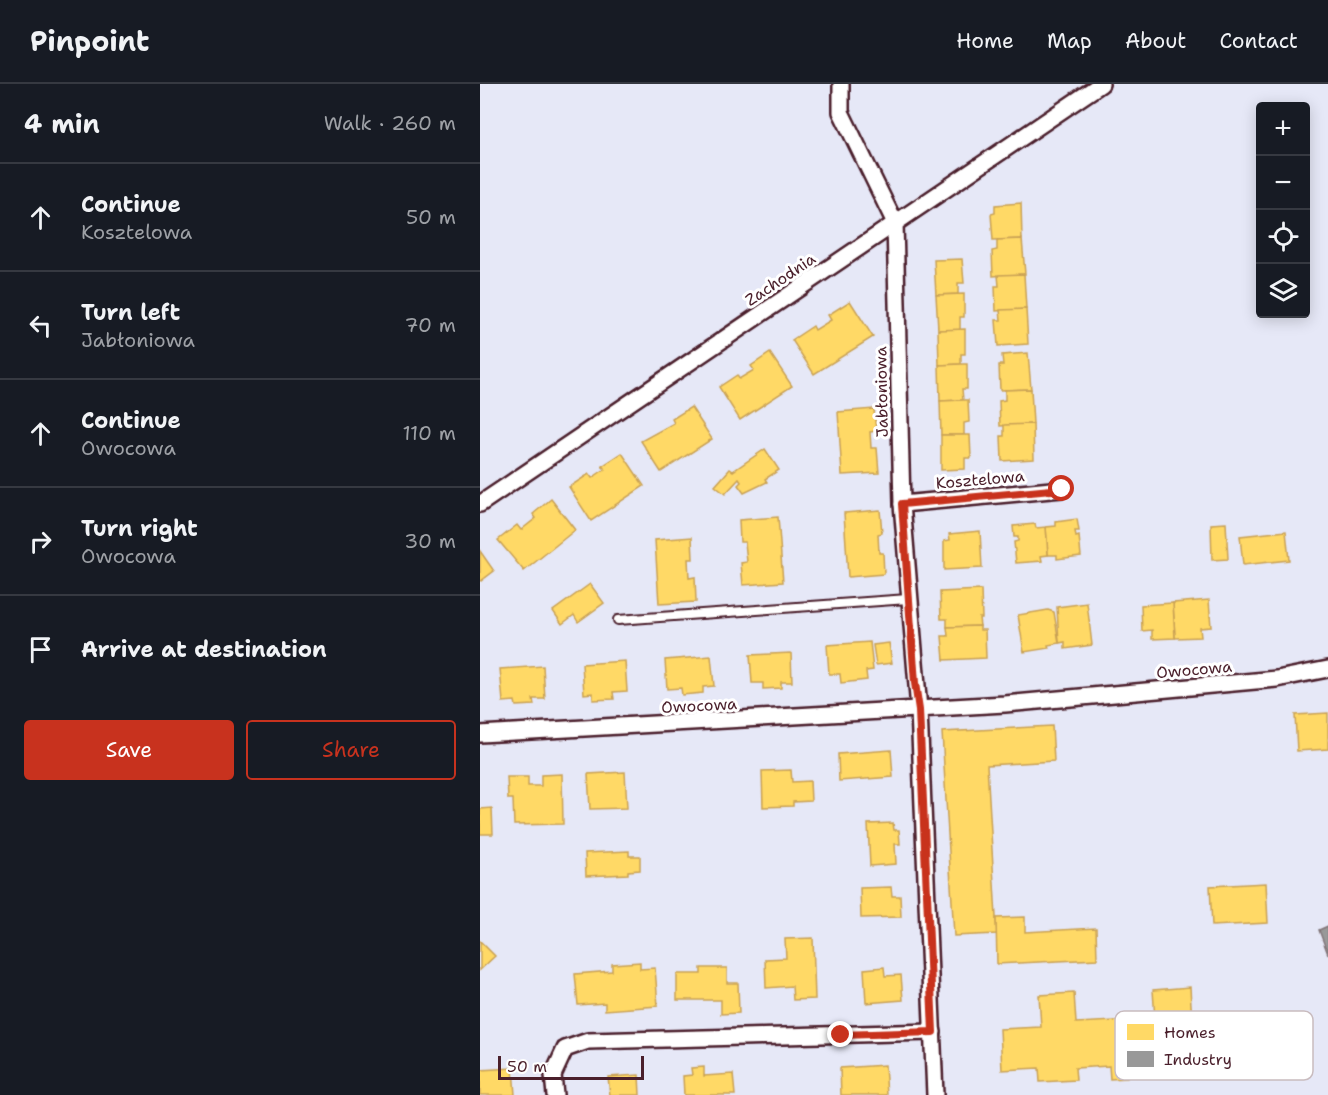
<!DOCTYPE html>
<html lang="en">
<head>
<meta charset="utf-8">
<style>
  body { margin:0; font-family:"Shantell Sans",sans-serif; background:#20242c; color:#f1f3f6 }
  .controls { position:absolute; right:18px; top:18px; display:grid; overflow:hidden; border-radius:6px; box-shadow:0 3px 15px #0003 }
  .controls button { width:54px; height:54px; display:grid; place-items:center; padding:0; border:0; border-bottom:2px solid #363941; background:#171b24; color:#f1f3f6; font:30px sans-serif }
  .scale { position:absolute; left:18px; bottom:15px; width:146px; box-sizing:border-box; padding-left:6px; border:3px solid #4a1f2b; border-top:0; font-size:16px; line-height:21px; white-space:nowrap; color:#4a1f2b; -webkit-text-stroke:4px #fff; paint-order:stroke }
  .stop { position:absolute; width:18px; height:18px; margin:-14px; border:4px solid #c8321e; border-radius:50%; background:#fff }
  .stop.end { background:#c8321e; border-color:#fff; box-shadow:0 2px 6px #0008 }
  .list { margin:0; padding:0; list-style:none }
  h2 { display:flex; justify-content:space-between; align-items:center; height:78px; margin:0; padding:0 24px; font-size:26px }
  h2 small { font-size:20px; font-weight:400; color:#9ea1a6 }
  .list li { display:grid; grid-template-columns:39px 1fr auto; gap:18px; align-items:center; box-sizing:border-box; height:108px; padding:0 24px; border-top:2px solid #363941 }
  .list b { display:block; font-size:22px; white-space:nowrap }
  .list p { margin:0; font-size:20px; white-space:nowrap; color:#9ea1a6 }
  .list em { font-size:20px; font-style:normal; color:#9ea1a6 }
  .actions { display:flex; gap:12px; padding:18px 24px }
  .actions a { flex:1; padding:14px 0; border:2px solid #c8321e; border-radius:6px; text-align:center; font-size:21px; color:#c8321e }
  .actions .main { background:#c8321e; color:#fff }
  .icon { flex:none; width:33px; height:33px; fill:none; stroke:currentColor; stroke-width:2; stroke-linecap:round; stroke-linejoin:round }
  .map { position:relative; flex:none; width:848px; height:1011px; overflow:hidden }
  header { display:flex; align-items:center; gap:36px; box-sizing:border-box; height:84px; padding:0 30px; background:#171b24; border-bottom:2px solid #363941 }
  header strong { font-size:28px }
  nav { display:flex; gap:33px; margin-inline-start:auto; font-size:21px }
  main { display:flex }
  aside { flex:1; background:#171b24 }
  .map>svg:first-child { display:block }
  .homes { fill:#ffd966; stroke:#c9a154; stroke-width:1.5 }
  .industry { fill:#999; stroke:#817478; stroke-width:1.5 }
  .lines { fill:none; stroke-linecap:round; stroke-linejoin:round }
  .lane-casing { stroke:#4a1f2b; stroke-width:12 }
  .street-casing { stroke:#4a1f2b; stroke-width:20 }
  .lane { stroke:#fff; stroke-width:8 }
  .street { stroke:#fff; stroke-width:15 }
  .route { stroke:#c8321e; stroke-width:8 }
  .labels { text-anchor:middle; stroke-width:6; stroke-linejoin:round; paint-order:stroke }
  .street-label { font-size:16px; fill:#4a1f2b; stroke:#fff }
  .key { fill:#fff; stroke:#c9bcbf; stroke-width:1.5 }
  .key-label { font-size:16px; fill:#4a1f2b }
</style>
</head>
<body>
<header>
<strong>Pinpoint</strong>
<nav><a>Home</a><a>Map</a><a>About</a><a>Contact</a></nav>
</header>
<main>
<aside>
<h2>4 min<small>Walk · 260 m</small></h2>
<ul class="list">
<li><svg class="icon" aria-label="ahead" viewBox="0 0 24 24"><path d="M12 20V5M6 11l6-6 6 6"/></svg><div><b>Continue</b><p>Kosztelowa</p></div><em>50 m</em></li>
<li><svg class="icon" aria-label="left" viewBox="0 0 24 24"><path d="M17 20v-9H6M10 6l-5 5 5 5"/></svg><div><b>Turn left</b><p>Jabłoniowa</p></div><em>70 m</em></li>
<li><svg class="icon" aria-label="ahead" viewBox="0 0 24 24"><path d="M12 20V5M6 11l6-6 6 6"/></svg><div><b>Continue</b><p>Owocowa</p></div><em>110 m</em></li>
<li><svg class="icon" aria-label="right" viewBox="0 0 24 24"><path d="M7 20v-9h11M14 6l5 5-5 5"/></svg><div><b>Turn right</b><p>Owocowa</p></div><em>30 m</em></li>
<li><svg class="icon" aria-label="arrive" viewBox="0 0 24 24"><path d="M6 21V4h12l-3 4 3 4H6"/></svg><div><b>Arrive at destination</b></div></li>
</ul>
<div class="actions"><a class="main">Save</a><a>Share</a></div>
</aside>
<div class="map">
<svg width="848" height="1011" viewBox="0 0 848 1011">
  <rect width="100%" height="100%" fill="#e6e8f7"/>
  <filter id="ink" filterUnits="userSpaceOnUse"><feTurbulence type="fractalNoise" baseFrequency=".0167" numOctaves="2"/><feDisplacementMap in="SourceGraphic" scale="12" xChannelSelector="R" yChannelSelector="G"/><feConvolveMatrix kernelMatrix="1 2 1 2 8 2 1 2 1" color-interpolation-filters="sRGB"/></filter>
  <g filter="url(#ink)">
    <g class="homes">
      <path d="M 541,119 L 542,155 L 513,156 L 511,130 L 515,129 L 515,121 Z"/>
      <path d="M 542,155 L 545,190 L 513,192 L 512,167 L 517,166 L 517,156 Z"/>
      <path d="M 482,175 L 484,199 L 478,199 L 478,210 L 456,211 L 454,176 Z"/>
      <path d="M 544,190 L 546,225 L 516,227 L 515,202 L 519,202 L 518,191 Z"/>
      <path d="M 484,210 L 484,233 L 480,233 L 480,246 L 458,246 L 456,211 Z"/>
      <path d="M 370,217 L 393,253 L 334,290 L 312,256 L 333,242 L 335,246 L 351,236 L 348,231 Z"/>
      <path d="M 546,225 L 548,260 L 518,262 L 516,236 L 521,236 L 520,226 Z"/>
      <path d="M 485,245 L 485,270 L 481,270 L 481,280 L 459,281 L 458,246 Z"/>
      <path d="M 290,269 L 312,302 L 260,336 L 239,303 L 257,291 L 259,295 L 274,286 L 271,282 Z"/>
      <path d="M 548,269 L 551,305 L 520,306 L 519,281 L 523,281 L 522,271 Z"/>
      <path d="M 481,280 L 487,280 L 487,305 L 482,305 L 483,316 L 460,317 L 459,281 Z"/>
      <path d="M 551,305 L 553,340 L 520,342 L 519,317 L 525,316 L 525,306 Z"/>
      <path d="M 483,316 L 488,316 L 489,338 L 484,339 L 484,351 L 461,351 L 460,317 Z"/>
      <path d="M 211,323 L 232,355 L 181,388 L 161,357 L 194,339 L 192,335 Z"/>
      <path d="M 394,325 L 396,347 L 390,348 L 391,364 L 397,364 L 399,389 L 362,391 L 358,328 Z"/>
      <path d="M 553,340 L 554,375 L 522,377 L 521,352 L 524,352 L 524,341 Z"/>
      <path d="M 461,351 L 490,351 L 491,374 L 485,374 L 485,385 L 461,386 Z"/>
      <path d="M 285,365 L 299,386 L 285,395 L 287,398 L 264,409 L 258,401 L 261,398 L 259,395 L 245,410 L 235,402 L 250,385 L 253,387 Z"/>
      <path d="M 142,369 L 164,402 L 111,437 L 89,403 L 109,390 L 112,394 L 125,385 L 122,382 Z"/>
      <path d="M 71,415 L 95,446 L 44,487 L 18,456 L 37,441 L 41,446 L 56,434 L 53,430 Z"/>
      <path d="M 400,426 L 402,449 L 398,450 L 399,469 L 403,469 L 404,490 L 368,493 L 364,429 Z"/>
      <path d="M 298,433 L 303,498 L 263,501 L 261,479 L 267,478 L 265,458 L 260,458 L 259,436 Z"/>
      <path d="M 597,435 L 599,447 L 595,447 L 596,453 L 599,452 L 601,472 L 577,475 L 577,471 L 568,471 L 566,443 L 576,442 L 576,438 Z"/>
      <path d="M 746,439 L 748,475 L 732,476 L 731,440 Z"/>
      <path d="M 555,440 L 556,444 L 566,443 L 568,471 L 561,472 L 562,477 L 536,479 L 534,458 L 538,457 L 538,453 L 534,453 L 533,442 Z"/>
      <path d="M 500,447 L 502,484 L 464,486 L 464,457 L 470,456 L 469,450 Z"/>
      <path d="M 806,447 L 809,476 L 763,481 L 760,452 Z"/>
      <path d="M 212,453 L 213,475 L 208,475 L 209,494 L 215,493 L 216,518 L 179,520 L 175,456 Z"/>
      <path d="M 0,467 L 14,487 L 1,497 L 0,496 Z"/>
      <path d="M 110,500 L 124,519 L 98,538 L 94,531 L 82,540 L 73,527 Z"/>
      <path d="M 501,506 L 502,534 L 499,534 L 500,542 L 467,543 L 467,535 L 461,535 L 460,508 Z"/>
      <path d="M 729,516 L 731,543 L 720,544 L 721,553 L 695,554 L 693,519 Z"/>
      <path d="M 607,519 L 612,561 L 585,565 L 585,558 L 579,559 L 577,523 Z"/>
      <path d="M 693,519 L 695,554 L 672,555 L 672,546 L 662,547 L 661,521 Z"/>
      <path d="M 568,526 L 574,528 L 579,559 L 568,561 L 569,564 L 544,568 L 538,531 Z"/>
      <path d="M 500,542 L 500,546 L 505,546 L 506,574 L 464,576 L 462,552 L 468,552 L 467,543 Z"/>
      <path d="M 390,558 L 393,586 L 386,587 L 387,596 L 361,599 L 360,590 L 349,590 L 347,561 Z"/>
      <path d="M 409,559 L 412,579 L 396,581 L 393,561 Z"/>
      <path d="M 311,569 L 312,598 L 301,598 L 301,604 L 283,605 L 283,599 L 272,599 L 270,571 Z"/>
      <path d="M 231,572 L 234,602 L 223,603 L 223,609 L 202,611 L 201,604 L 187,605 L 185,576 Z"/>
      <path d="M 145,577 L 147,607 L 133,608 L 134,615 L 113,616 L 113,609 L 104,610 L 102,580 Z"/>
      <path d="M 63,582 L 65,615 L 53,615 L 54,621 L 36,622 L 35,617 L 23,618 L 20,585 Z"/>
      <path d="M 848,629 L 848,665 L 817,667 L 815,631 Z"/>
      <path d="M 572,642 L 574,677 L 507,681 L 517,850 L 474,852 L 462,648 Z"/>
      <path d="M 411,666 L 413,693 L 359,697 L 358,670 Z"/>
      <path d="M 311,686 L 312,698 L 330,697 L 331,717 L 313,718 L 313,722 L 283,723 L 282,687 Z"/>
      <path d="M 145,688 L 147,724 L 110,725 L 108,690 Z"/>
      <path d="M 82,690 L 83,740 L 34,741 L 33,715 L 28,715 L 27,693 L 48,693 L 48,702 L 61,702 L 61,691 Z"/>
      <path d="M 12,724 L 13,750 L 0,750 L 0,725 Z"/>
      <path d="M 413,739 L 414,746 L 419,746 L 420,760 L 415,760 L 416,780 L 390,782 L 388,740 Z"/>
      <path d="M 149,767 L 149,772 L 160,772 L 160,786 L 148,787 L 148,790 L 106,792 L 105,769 Z"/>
      <path d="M 786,799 L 788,839 L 732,842 L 730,802 Z"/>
      <path d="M 411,803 L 412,812 L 420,812 L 421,833 L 381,834 L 380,804 Z"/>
      <path d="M 545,833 L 545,848 L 616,844 L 617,875 L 517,880 L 516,834 Z"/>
      <path d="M 333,854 L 335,915 L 313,916 L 312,902 L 286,904 L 285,875 L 306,874 L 305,855 Z"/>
      <path d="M 0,857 L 15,872 L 0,886 Z"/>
      <path d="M 160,878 L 160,885 L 175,884 L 178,922 L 125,926 L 125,919 L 98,921 L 95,890 L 132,887 L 132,880 Z"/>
      <path d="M 404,883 L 405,892 L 421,891 L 423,916 L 386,919 L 384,885 Z"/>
      <path d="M 221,884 L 247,884 L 247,899 L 258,899 L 259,929 L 241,930 L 241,916 L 197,916 L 197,890 L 221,890 Z"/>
      <path d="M 710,903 L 712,939 L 755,936 L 757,972 L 646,979 L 647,994 L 630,995 L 629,982 L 595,984 L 596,996 L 560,998 L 559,984 L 522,986 L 520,945 L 561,943 L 559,911 L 594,909 L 596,939 L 675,935 L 673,906 Z"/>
      <path d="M 405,981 L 407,1011 L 361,1011 L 360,984 Z"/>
      <path d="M 224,983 L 224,992 L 253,990 L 255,1011 L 204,1011 L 203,992 L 212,991 L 211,984 Z"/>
      <path d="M 33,984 L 35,1011 L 0,1011 L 0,986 Z"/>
      <path d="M 159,991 L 160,1011 L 130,1011 L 128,993 Z"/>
    </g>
    <path class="industry" d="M 848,842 L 848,870 L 839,846 Z"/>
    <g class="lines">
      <g class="lane-casing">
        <path id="lane" d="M 138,536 L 428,515"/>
      </g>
      <g class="street-casing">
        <g id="street">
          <path d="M 361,0 L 361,28 L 415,139 L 422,420 L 439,626 L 455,1011"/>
          <path d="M 0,420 L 621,0"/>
          <path d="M 422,420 L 582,405"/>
          <path d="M 0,650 L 525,620 L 797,595 L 848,585"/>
          <path d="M 75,1011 L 73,991 L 85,965 L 108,957 L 453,948"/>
        </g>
      </g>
      <use href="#lane" class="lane"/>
      <use href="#street" class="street"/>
    </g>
  </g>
  <g class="lines" filter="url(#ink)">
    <path class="route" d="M 361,951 L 453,948 L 439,626 L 435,599 L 422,420 L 582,405"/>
  </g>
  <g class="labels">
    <g class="street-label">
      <text transform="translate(300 195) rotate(-34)" y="6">Zachodnia</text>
      <text transform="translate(401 308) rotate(-91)" y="6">Jabłoniowa</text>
      <text transform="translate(500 395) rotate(-5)" y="6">Kosztelowa</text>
      <text transform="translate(714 585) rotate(-5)" y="6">Owocowa</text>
      <text transform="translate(219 621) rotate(-3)" y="6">Owocowa</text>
    </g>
  </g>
  <rect x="635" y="927" width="198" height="69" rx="9" class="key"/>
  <rect x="647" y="940" width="27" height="16" fill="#ffd966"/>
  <rect x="647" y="967" width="27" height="16" fill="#999"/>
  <g class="key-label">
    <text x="684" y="954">Homes</text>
    <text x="684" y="981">Industry</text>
  </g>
</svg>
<div class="controls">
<button>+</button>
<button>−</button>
<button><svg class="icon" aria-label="locate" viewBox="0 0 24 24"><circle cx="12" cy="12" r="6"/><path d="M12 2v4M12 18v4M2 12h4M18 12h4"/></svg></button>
<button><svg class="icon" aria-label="layers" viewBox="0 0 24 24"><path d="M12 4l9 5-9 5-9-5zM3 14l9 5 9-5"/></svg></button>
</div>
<div class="scale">50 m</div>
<div class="stop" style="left:582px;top:405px"></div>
<div class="stop end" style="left:361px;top:951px"></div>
</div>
</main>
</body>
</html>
